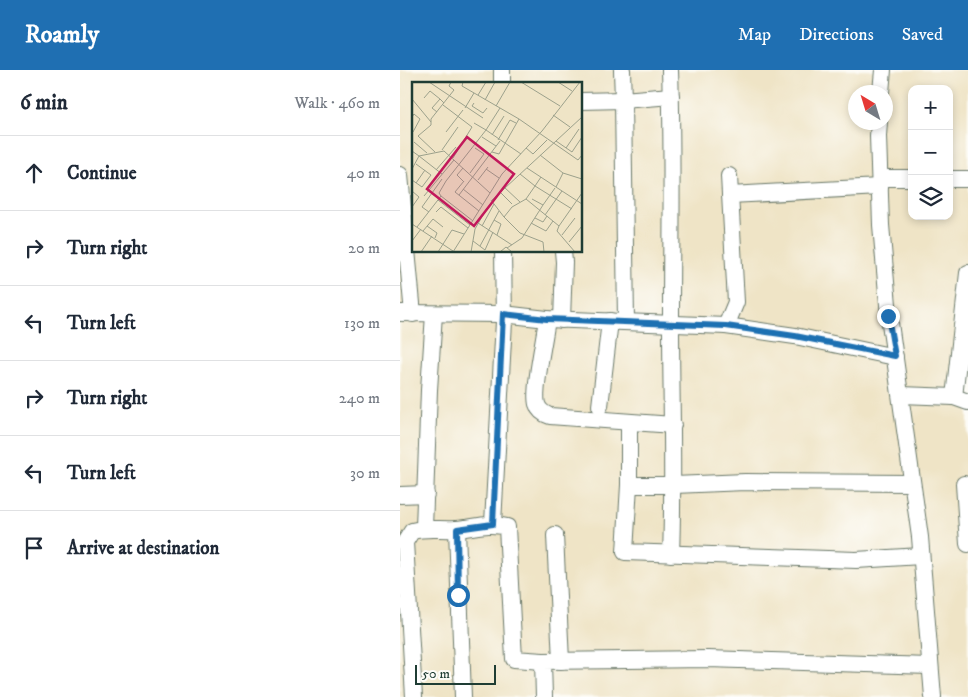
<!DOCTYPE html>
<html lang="en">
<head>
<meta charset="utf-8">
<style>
  body { margin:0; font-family:"IM FELL DW Pica",serif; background:#f2f2f3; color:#1f2937 }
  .controls { position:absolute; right:15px; top:15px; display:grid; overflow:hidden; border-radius:10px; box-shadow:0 2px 8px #0003 }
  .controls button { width:45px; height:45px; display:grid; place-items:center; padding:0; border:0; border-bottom:1px solid #e0e1e3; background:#fff; color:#1f2937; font:25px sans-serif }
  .compass { position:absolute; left:448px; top:15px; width:45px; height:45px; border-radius:50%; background:#fff; box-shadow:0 2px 8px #0003; rotate:322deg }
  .scale { position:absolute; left:15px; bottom:12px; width:81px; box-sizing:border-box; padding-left:5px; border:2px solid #1f3d34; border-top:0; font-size:14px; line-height:18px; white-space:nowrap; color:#1f3d34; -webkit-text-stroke:4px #fdfcf7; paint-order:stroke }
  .stop { position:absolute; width:15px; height:15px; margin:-11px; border:4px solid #1f6fb2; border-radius:50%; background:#fff }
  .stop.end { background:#1f6fb2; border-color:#fff; box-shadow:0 1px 5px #0008 }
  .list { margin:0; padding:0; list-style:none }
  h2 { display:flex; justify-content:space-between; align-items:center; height:65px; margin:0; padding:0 20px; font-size:21px }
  h2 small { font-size:16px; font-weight:400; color:#747a83 }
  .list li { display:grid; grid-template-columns:32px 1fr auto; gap:15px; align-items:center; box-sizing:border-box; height:75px; padding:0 20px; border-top:1px solid #e0e1e3 }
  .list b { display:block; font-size:19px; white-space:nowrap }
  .list em { font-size:16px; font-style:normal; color:#747a83 }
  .icon { flex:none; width:28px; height:28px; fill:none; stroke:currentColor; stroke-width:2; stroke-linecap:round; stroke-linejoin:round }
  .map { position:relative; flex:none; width:568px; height:627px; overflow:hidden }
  header { display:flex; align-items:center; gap:30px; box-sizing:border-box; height:70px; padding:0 25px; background:#1f6fb2; color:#fff }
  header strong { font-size:24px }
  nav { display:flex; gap:28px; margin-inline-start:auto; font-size:18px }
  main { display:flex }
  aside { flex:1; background:#fff }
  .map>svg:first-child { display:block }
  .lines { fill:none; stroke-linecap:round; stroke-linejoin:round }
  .minor-casing { stroke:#687767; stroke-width:18 }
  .minor { stroke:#fff; stroke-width:16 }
  .route { stroke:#1f6fb2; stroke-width:6 }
  .inset-road { fill:none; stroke:#9ca18c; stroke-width:1 }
  .view { fill:#c2185b; fill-opacity:0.15; stroke:#c2185b; stroke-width:2.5 }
  .inset-edge { fill:none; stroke:#1f3d34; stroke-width:2.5 }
</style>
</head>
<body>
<header>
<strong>Roamly</strong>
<nav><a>Map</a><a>Directions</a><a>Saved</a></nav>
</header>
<main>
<aside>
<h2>6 min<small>Walk · 460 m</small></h2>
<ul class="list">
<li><svg class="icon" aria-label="ahead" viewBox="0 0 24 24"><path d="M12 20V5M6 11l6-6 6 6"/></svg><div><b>Continue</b></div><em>40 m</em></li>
<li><svg class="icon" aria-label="right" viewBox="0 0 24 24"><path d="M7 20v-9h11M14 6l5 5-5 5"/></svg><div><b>Turn right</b></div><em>20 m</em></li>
<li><svg class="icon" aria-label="left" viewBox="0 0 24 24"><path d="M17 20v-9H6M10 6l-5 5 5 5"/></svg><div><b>Turn left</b></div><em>130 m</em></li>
<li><svg class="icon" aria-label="right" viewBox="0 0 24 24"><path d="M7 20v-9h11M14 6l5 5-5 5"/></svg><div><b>Turn right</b></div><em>240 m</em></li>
<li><svg class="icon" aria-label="left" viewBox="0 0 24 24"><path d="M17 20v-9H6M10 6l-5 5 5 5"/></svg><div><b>Turn left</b></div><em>30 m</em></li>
<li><svg class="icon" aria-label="arrive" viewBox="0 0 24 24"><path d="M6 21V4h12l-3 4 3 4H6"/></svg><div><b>Arrive at destination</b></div></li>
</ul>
</aside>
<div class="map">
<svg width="568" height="627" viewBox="0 0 568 627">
  <rect width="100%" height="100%" fill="#fdfcf7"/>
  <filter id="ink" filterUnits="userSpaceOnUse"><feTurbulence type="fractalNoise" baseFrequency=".02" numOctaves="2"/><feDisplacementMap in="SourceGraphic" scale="10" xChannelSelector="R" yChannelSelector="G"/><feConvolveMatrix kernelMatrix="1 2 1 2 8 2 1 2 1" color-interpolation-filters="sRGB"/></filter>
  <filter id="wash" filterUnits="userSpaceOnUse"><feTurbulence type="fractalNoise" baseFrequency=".0096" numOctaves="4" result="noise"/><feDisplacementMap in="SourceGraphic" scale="20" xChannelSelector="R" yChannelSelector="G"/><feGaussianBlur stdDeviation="1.12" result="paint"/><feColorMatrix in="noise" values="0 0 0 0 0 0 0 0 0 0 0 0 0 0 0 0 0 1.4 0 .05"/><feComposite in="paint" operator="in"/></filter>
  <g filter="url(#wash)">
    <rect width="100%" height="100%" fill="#efe4c6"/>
  </g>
  <g filter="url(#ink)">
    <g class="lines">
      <g class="minor-casing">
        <g id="minor">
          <path d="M 222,0 L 223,30 L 271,26"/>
          <path d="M 270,0 C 273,84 271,167 271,251 C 271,329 274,406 271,484"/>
          <path d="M 102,14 L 102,0"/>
          <path d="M 481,22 L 483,0"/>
          <path d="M 181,31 L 223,30 L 226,252"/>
          <path d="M 479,52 L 478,66 L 481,155 L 489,246 L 520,467 L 533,627"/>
          <path d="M 0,105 L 13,244"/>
          <path d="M 480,108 L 512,108"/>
          <path d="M 549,109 L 568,109"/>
          <path d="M 330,125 L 480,117"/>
          <path d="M 0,243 L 103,244 L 147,249 L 326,256 L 395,266 L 495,287"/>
          <path d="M 147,249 C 145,266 133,320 137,334 C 139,341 144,344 150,346 L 273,355"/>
          <path d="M 162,250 L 164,192 L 163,181"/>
          <path d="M 326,256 L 336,232 L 329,106"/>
          <path d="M 501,325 L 554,327 L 568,332"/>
          <path d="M 554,327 L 568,203"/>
          <path d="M 200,336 L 210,251"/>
          <path d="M 229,352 L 229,415 L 225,482 L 456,490 L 521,486"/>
          <path d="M 564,414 L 568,474"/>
          <path d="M 229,415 L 274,415 L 345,412 L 512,413"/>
          <path d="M 0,425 L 26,424"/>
          <path d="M 93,453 L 104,251 L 103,181"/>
          <path d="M 24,458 L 29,320 L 34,244"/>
          <path d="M 57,459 L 63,627"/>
          <path d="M 155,465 L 161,591"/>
          <path d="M 14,627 L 5,472 L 12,461 C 27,457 40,460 56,459 C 75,458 86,452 107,457 L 114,589 L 143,591"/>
          <path d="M 144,627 L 143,591 L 308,589 L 530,596"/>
        </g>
      </g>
      <use href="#minor" class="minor"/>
    </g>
  </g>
  <g class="lines" filter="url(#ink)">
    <path class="route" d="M 58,525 L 57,459 L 93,454 L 103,244 L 147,249 L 326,256 L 395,266 L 495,286 L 488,246"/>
  </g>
  <g transform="translate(12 12)">
    <rect width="170" height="170" fill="#efe4c6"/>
    <path class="inset-road" d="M 17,0 L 71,36M 51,0 L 50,4 L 107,37 L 166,78 L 170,73M 109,0 L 148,24M 146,0 L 160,9M 66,13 L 74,0M 12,16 L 18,9 L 28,17M 0,17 L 19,40M 73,18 L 83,0M 62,21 L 60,24 L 71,31 L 75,26M 31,23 L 60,45 L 41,76M 84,24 L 98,0M 53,26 L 62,11M 88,26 L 74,48 L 109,72M 25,30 L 20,26 L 28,17 L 32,21M 141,33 L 158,45M 0,35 L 2,32 L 8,37 L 1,50M 34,50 L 51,28M 80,53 L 92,34M 70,55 L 84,64M 86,58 L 98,38 L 104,41M 144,59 L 160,70 L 170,55M 2,60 L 15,71M 114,66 L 121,72 L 135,58M 154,66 L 167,47M 30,68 L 46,45M 0,69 L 7,74 L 32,69 L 78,111M 23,70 L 6,54 L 19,43 L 19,37 L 42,8 L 37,4 L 39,0M 80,70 L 87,72 L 107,37M 128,73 L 151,91 L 144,105M 51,86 L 45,93 L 52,100M 115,86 L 150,109 L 133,133M 0,87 L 7,74 L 30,92M 74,87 L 87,96M 24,88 L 44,65M 58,91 L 72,72 L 63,66M 151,91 L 170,97M 108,92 L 123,104 L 114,117 L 147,144 L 170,111M 129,95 L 123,104 L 160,127M 0,98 L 10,105 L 19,93 L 4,82M 66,98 L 76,85M 34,99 L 74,48 L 62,41M 52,99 L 43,110 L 67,129M 4,101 L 13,88M 92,105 L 108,120M 51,107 L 71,123M 0,109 L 7,115 L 0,125M 150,109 L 170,122M 88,110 L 100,122M 47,113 L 88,59M 12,114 L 42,78M 29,114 L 27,111 L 34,99M 26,118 L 58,143M 79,118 L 92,135 L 100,125 L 114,117M 80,118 L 170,35M 131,123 L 143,106M 17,130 L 10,125 L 30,97M 24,130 L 29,125 L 56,146M 92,135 L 108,151 L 131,160 L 132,170M 123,136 L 131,140 L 135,134M 82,138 L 89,142 L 85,153M 66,141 L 100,163M 119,141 L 134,149 L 141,139M 0,142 L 41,169M 15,144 L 25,151 L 23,156M 70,144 L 82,122M 147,144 L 145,149 L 163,170M 5,145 L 29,114 L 61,139M 11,149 L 21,137 L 31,145M 150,153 L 163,136M 0,159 L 9,147M 61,159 L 73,168 L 81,150M 157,160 L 170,144M 68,164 L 87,129M 95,166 L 110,156 L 131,123 L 120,117M 9,170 L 20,154M 26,170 L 40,148 L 52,152M 41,170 L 90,92 L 130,49 L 168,0M 59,170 L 63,147 L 75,126M 88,170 L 94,165 L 100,170"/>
    <path class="view" d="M 55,55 L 102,92 L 62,144 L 15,107 Z"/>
    <rect width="170" height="170" class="inset-edge"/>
  </g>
</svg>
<div class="controls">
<button>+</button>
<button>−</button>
<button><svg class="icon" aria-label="layers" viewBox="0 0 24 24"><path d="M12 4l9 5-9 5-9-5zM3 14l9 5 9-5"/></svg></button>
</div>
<svg class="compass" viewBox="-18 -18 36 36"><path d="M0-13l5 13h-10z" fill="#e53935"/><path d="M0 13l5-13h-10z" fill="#747a83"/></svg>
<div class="scale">50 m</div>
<div class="stop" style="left:58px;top:525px"></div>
<div class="stop end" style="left:488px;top:246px"></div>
</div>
</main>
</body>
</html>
